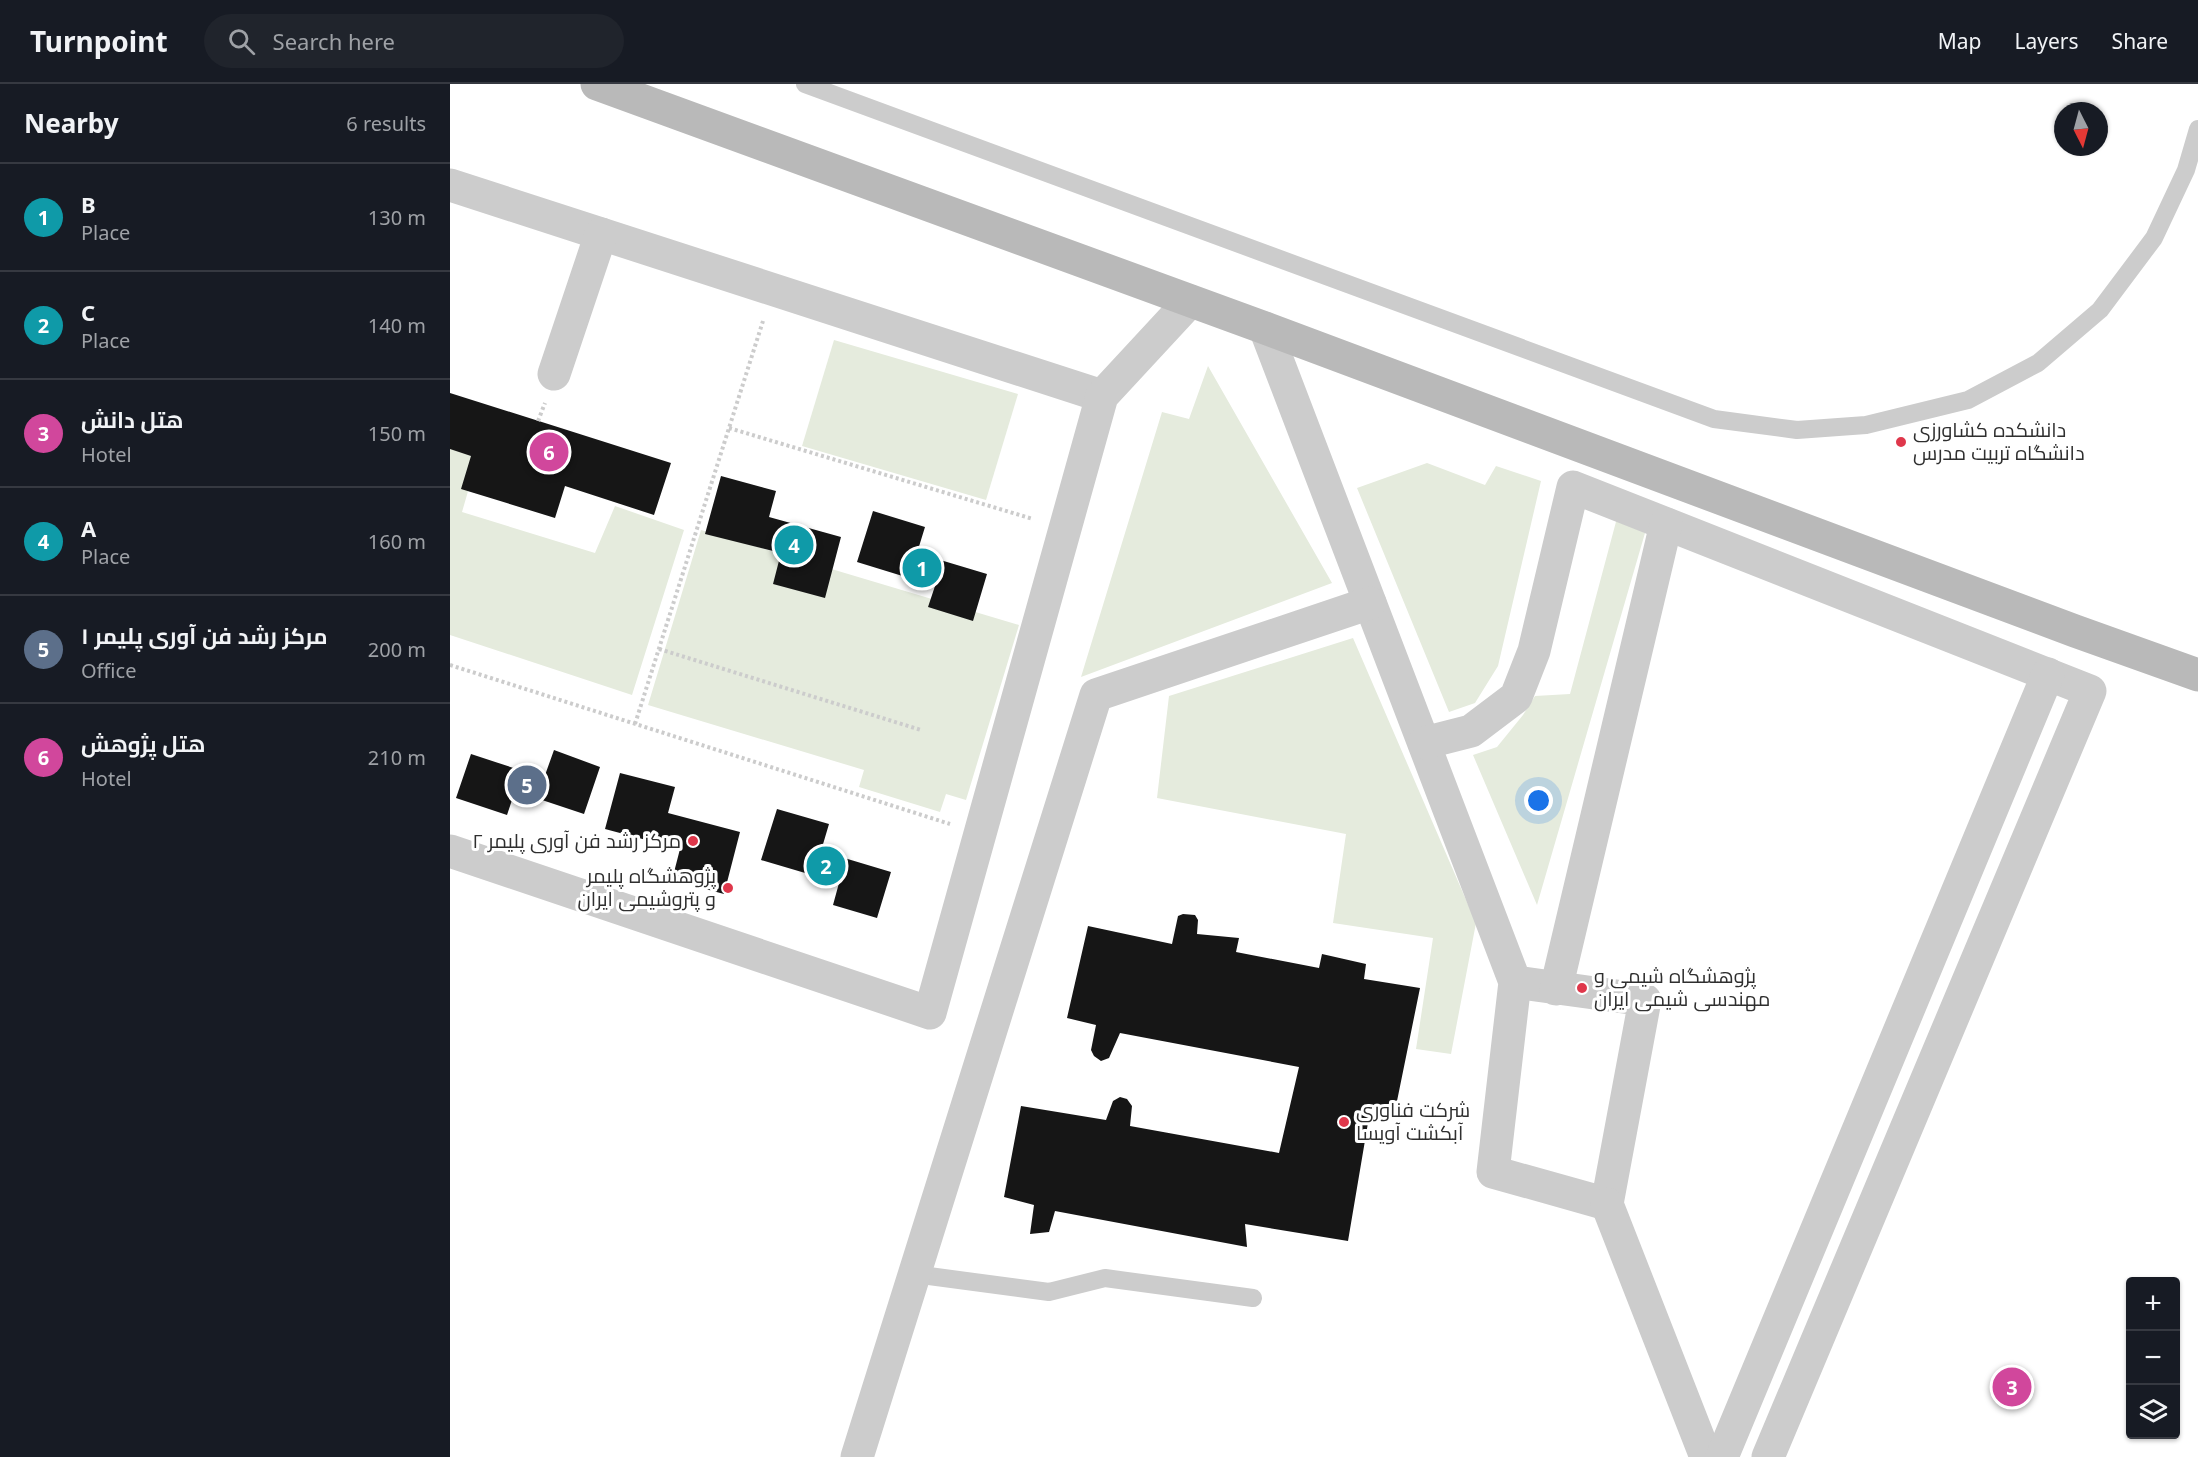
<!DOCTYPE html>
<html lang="en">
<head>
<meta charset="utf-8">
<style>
  body { margin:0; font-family:"Noto Sans",Cairo,sans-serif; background:#20242c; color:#f1f3f6 }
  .controls { position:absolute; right:18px; bottom:18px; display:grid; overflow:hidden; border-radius:6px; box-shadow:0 2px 4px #0004 }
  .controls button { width:54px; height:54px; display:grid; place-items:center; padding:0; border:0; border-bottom:2px solid #363941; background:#171b24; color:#f1f3f6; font:30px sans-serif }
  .compass { position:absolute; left:1604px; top:18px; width:54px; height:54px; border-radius:50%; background:#171b24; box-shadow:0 2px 4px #0004; rotate:174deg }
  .you { position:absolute; left:1089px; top:717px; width:21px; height:21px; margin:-15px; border:4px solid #fff; border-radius:50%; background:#1a73e8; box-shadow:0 0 0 9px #1a73e833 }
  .badge { display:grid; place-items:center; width:39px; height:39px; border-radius:50%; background:#df374b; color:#fff; font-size:20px; font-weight:700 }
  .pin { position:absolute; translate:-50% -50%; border:3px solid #fff; box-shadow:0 2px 6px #0006 }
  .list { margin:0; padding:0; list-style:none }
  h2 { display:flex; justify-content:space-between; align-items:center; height:78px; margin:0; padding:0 24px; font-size:26px }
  h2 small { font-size:20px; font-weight:400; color:#9ea1a6 }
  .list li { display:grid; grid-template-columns:39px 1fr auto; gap:18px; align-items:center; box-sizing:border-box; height:108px; padding:0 24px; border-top:2px solid #363941 }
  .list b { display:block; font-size:22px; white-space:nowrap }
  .list p { margin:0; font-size:20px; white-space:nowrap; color:#9ea1a6 }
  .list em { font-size:20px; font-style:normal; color:#9ea1a6 }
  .icon { flex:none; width:33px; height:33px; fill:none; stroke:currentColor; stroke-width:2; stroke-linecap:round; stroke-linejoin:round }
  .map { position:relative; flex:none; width:1748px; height:1373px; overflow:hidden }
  header { display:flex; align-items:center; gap:36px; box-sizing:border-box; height:84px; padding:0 30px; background:#171b24; border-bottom:2px solid #363941 }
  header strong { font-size:28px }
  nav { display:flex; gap:33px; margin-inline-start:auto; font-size:21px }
  .search { width:420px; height:54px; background:#20242c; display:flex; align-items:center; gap:15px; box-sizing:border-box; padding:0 21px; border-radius:33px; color:#9ea1a6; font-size:22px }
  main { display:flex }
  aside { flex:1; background:#171b24 }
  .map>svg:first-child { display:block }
  .green { fill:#e5ebdd }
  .building { fill:#161616 }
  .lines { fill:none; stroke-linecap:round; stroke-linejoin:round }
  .path { stroke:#ccc; stroke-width:4; stroke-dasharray:3 3; stroke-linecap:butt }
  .lane { stroke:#ccc; stroke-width:18 }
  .street { stroke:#ccc; stroke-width:33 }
  .secondary { stroke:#b9b9b9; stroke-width:33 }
  .poi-dot { fill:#df374b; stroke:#fff; stroke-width:2 }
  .labels { text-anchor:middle; stroke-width:6; stroke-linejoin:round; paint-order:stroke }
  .poi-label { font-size:20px; fill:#2f2f2f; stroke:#fff; text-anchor:start }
</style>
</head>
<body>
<header>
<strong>Turnpoint</strong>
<div class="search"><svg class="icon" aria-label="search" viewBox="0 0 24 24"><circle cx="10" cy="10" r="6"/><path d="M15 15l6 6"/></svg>Search here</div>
<nav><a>Map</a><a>Layers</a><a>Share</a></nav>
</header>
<main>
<aside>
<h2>Nearby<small>6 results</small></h2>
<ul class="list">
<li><span class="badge" style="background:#0f9aa8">1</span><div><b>B</b><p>Place</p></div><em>130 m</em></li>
<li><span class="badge" style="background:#0f9aa8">2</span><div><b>C</b><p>Place</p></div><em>140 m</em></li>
<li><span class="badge" style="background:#d1479c">3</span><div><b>هتل دانش</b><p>Hotel</p></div><em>150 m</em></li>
<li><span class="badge" style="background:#0f9aa8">4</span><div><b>A</b><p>Place</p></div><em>160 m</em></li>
<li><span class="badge" style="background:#5c6f8a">5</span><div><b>۱ مرکز رشد فن آوری پلیمر</b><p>Office</p></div><em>200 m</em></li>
<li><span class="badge" style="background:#d1479c">6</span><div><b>هتل پژوهش</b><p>Hotel</p></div><em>210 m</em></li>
</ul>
</aside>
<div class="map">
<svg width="1748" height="1373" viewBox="0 0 1748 1373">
  <rect width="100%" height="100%" fill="#fff"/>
  <g class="green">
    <path d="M 384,256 L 568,310 L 536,416 L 352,362 Z"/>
    <path d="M 758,282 L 882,499 L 631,593 L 712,328 L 739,335 Z"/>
    <path d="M 0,357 L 30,366 L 12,428 L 145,469 L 165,422 L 234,446 L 182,611 L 0,551 Z"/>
    <path d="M 977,379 L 1035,401 L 1046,382 L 1091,397 L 1048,582 L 1025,619 L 999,628 L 907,404 Z"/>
    <path d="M 1167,434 L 1195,449 L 1087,821 L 1023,671 L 1047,663 L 1073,631 L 1085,612 L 1120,610 Z"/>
    <path d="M 251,446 L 569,541 L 516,716 L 496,710 L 490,728 L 409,703 L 414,686 L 198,621 Z"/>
    <path d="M 903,554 L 1026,839 L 1001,970 L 966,965 L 983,854 L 883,839 L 896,750 L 707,714 L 719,612 Z"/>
  </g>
  <g class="building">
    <path d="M 0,309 L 221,379 L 204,431 L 115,402 L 105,434 L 11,405 L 21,372 L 0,365 Z"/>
    <path d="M 271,392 L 326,407 L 319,433 L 391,453 L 375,514 L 323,500 L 331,469 L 255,450 Z"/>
    <path d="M 423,427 L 475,443 L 467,469 L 537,490 L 523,537 L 478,523 L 485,502 L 407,478 Z"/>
    <path d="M 104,666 L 150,683 L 134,730 L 65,707 L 57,731 L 6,714 L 21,670 L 94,694 Z"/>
    <path d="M 170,689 L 225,703 L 218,729 L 290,748 L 274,810 L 222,796 L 230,765 L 155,745 Z"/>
    <path d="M 327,725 L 379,740 L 371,767 L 441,788 L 427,834 L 383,821 L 389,799 L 311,776 Z"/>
    <path d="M 733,830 L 745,831 L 748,836 L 747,850 L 789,854 L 786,868 L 869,884 L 872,870 L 916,880 L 914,895 L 970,904 L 946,1022 L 921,1021 L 898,1157 L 795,1140 L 797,1163 L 605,1127 L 599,1148 L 580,1150 L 584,1121 L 554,1113 L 571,1022 L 656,1036 L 663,1017 L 670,1013 L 677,1015 L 682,1022 L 680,1042 L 829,1069 L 849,983 L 670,949 L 659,974 L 651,977 L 644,972 L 641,966 L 646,941 L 617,934 L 638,842 L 722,860 L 728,832 Z"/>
  </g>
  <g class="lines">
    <g class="path">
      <path d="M 88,337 L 95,319"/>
      <path d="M 279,344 L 583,435"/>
      <path d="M 209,565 L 471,646"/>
      <path d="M 0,581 L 500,740"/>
      <path d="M 185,640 L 313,237"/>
    </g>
    <g class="lane">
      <path d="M 355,0 L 1264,335 L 1347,346 L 1416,341 L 1518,316 L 1588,279 L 1650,226 L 1704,154 L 1736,86 L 1748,45"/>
      <path d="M 464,1190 L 599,1208 L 655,1194 L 803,1214"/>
    </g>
    <g class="street">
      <path d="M 0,101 L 652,312"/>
      <path d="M 815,244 L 1065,898 L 1043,1088 L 1157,1120 L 1195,916 L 1065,898"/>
      <path d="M 104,290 L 151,150"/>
      <path d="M 974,659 L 1021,647 L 1066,613 L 1084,567 L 1123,403 L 1640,607 L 1318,1373"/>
      <path d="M 0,767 L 480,929 L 652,312 L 740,217"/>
      <path d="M 1106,905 L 1216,440"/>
      <path d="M 1157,1120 L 1256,1373"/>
      <path d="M 407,1373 L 646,611 L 920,519"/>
      <path d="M 1272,1373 L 1598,590"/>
    </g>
    <path class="secondary" d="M 147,0 L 815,244 L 1625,547 L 1748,591"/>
  </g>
  <g class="poi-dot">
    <circle cx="1451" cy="358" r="6"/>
    <circle cx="243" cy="757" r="6"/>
    <circle cx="278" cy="804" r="6"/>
    <circle cx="1132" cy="904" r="6"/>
    <circle cx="894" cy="1038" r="6"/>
  </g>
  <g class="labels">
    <g class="poi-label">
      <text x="1463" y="353">دانشکده کشاورزی<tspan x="1463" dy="23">دانشگاه تربیت مدرس</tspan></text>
      <text x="231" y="764" text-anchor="end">مرکز رشد فن آوری پلیمر ۲</text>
      <text x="266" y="799" text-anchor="end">پژوهشگاه پلیمر<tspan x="266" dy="23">و پتروشیمی ایران</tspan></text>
      <text x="1144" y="899">پژوهشگاه شیمی و<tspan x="1144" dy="23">مهندسی شیمی ایران</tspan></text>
      <text x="906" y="1033">شرکت فناوری<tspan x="906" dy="23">آبکشت آویسا</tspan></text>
    </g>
  </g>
</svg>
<div class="controls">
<button>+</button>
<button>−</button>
<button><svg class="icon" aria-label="layers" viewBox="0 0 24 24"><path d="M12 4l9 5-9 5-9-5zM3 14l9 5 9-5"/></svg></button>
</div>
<svg class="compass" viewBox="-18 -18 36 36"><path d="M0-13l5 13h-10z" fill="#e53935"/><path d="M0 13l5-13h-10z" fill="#9ea1a6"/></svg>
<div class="you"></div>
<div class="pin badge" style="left:472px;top:484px;background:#0f9aa8">1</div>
<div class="pin badge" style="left:376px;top:782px;background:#0f9aa8">2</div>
<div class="pin badge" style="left:1562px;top:1303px;background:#d1479c">3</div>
<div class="pin badge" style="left:344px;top:461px;background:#0f9aa8">4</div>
<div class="pin badge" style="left:77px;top:701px;background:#5c6f8a">5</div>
<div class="pin badge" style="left:99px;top:368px;background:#d1479c">6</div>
</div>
</main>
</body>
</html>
